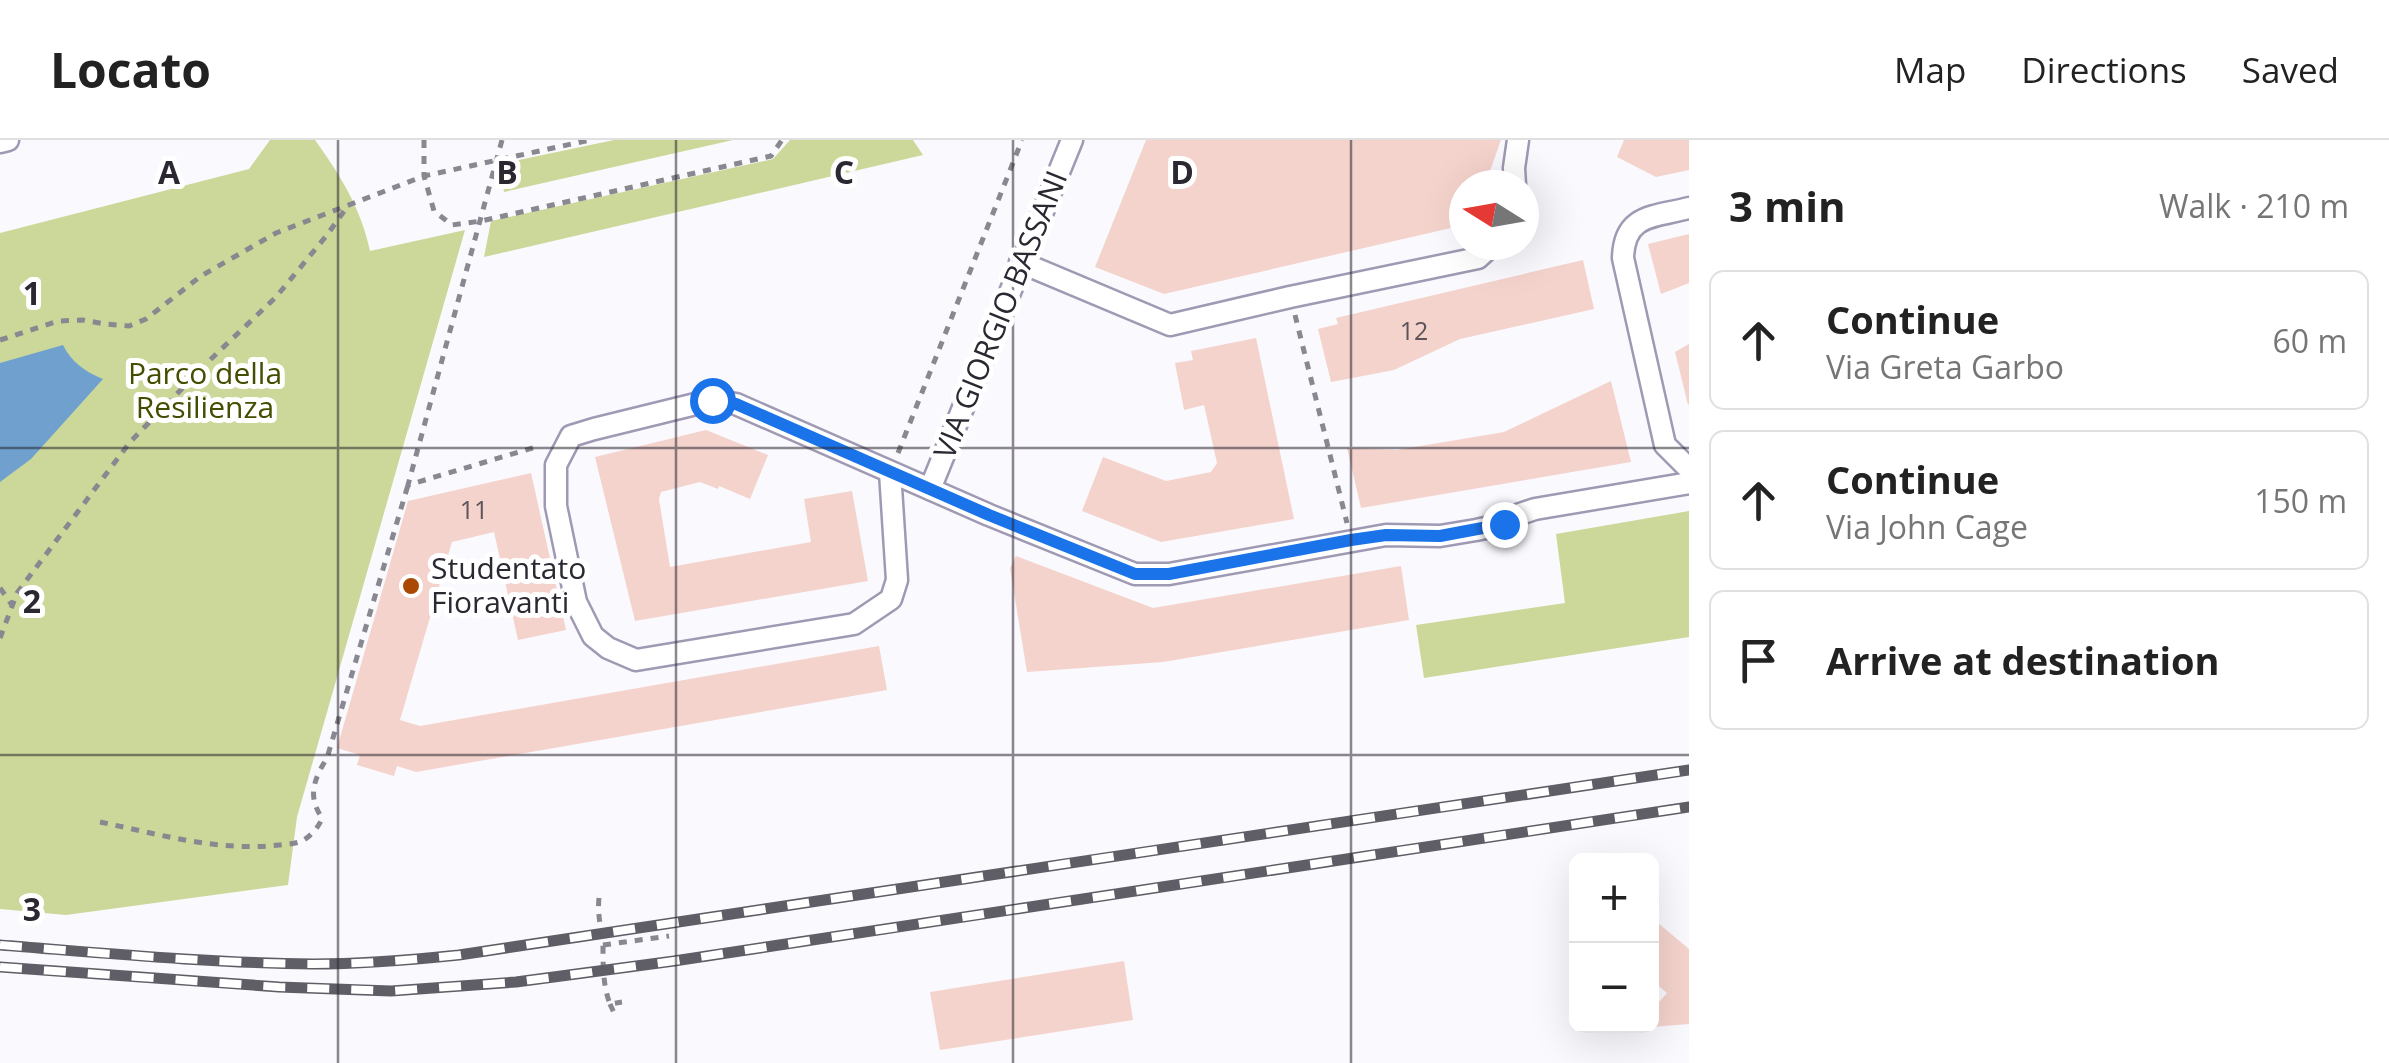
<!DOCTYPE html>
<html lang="en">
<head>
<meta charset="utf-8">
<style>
  body { margin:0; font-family:"Open Sans",sans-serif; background:#f6f6f6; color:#222 }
  .controls { position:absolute; right:30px; bottom:30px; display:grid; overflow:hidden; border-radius:15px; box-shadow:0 10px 40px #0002 }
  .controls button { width:90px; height:90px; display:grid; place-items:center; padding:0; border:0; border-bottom:2px solid #e0e0e0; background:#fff; color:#222; font:50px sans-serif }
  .compass { position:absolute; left:1449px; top:30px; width:90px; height:90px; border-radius:50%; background:#fff; box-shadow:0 10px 40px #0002; rotate:281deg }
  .stop { position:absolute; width:30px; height:30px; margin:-22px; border:8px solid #1a73e8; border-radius:50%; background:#fff }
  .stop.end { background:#1a73e8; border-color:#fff; box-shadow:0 2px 10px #0008 }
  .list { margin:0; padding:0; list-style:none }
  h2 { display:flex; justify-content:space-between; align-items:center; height:130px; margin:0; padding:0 40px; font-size:42px }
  h2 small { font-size:32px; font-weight:400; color:#767676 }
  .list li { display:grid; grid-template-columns:65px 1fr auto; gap:30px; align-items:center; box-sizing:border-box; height:140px; margin:0 20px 20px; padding:0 20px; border:2px solid #e0e0e0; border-radius:15px }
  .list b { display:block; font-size:38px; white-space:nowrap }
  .list p { margin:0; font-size:32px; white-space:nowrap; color:#767676 }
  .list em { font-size:32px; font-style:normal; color:#767676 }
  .icon { flex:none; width:55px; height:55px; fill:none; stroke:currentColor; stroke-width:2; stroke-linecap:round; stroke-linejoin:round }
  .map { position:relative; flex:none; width:1689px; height:923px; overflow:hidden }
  header { display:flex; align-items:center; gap:60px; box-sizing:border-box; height:140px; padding:0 50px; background:#fff; border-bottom:2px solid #e0e0e0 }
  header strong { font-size:48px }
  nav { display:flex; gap:55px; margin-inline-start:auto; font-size:35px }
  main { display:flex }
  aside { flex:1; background:#fff }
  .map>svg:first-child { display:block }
  .green { fill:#ccd89a }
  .water { fill:#70a0ce }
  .building { fill:#f4d3cc }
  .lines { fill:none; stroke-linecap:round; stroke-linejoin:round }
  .street-casing { stroke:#a099b3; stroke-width:25 }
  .path { stroke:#89878f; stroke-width:5; stroke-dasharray:8 8; stroke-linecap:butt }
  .street { stroke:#fff; stroke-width:20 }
  .rail-casing { stroke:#5f5d65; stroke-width:11 }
  .rail { stroke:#fff; stroke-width:8; stroke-dasharray:22; stroke-linecap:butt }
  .route { stroke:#1a73e8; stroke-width:12 }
  .grid { fill:none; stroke:#2b2832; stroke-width:2.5; stroke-opacity:0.55 }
  .poi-dot { fill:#aa4904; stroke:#fff; stroke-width:4 }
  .labels { text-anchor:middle; stroke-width:10; stroke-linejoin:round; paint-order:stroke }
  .number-label { font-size:25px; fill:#5d5358 }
  .street-label { font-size:30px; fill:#2b2832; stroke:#fff }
  .park-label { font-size:30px; fill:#454e00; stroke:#fff }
  .poi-label { font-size:30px; fill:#2b2832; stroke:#fff; text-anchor:start }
  .grid-label { font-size:32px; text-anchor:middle; font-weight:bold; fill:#2b2832; stroke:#fff; stroke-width:10; stroke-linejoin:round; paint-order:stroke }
</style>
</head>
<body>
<header>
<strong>Locato</strong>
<nav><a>Map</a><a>Directions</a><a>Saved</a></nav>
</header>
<main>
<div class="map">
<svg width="1689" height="923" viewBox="0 0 1689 923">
  <rect width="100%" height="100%" fill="#faf9fe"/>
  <g class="green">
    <path d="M 270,0 L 315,0 C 340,35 361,68 370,111 L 465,90 L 297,677 L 288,745 L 66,775 L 0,769 L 0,93 L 249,29 Z"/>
    <path d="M 614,0 L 733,0 L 504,52 L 500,24 Z"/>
    <path d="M 790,0 L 913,0 L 923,15 L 484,117 L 491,81 L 773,19 Z"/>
    <path d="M 1689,371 L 1689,497 L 1424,538 L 1416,485 L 1565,463 L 1556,394 Z"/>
  </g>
  <path class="water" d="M 63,205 C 71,222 86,232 103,239 L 31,319 L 0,342 L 0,223 Z"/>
  <g class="building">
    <path d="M 1146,0 L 1501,0 L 1485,45 L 1464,45 L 1464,85 L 1164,154 L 1095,127 Z"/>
    <path d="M 1624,0 L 1689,0 L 1689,30 L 1656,37 L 1617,17 Z"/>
    <path d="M 1689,94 L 1689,143 L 1661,154 L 1648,104 Z"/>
    <path d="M 1583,120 L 1594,169 L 1460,199 L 1394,230 L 1331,242 L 1318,189 L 1338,184 L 1336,178 Z"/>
    <path d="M 1256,198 L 1294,379 L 1161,402 L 1082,371 L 1103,317 L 1166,341 L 1211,332 L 1217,323 L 1204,265 L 1184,270 L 1175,223 L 1193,220 L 1191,211 Z"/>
    <path d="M 1689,204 L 1689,264 L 1688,265 L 1675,212 Z"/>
    <path d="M 1611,241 L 1631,322 L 1361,368 L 1347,308 L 1397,310 L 1504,292 Z"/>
    <path d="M 706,290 L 768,315 L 750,359 L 719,346 L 718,349 L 700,342 L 661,352 L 659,359 L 670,427 L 811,402 L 804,359 L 852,351 L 868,441 L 635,481 L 595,317 Z"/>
    <path d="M 531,333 L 566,490 L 518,500 L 494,392 L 452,402 L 400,580 L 420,586 L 879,506 L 887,550 L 416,632 L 397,626 L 394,636 L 357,625 L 360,615 L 337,608 L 408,361 Z"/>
    <path d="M 1016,416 L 1153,468 L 1401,426 L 1409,480 L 1163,522 L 1027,532 L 1010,428 Z"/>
    <path d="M 1652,778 L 1689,809 L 1689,884 L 1652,887 L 1652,870 L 1667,853 L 1652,840 Z"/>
    <path d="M 1124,821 L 1133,880 L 940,910 L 930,852 Z"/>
  </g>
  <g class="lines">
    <g class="street-casing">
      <g id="street">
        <path d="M 0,2 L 8,0"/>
        <path d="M 1515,45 L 1514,28 L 1518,0"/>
        <path d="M 1689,68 C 1654,77 1624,74 1623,118 L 1665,305 L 1689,329"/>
        <path d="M 1020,122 L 1170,185 L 1290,157 L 1478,118 L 1492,105"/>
        <path d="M 890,332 L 897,440 L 891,459 L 854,484 L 636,520 L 608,508 L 593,496 L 576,462 L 556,366 L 556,325 L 571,296 L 594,289 L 712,260 L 736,264 L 989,375 L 1135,434 L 1169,434 L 1386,395 L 1440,396 L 1476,390 L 1504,384 L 1520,374 L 1535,369 L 1689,343"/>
        <path d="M 930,349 L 1072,0"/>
      </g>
    </g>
    <g class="path">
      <path d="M 424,0 L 424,36 L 434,71 L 452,85 L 481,81 L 771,16 L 782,0"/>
      <path d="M 502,0 L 408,345 L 539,306"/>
      <path d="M 1295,175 L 1347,383"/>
      <path d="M 0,200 L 58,181 L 83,180 L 105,184 L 129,186 L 146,179 L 201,136 L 276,93 L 424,36 L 590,0"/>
      <path d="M 898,313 L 1022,0"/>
      <path d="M 0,448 L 12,465"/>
      <path d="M 0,498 L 17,453 L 130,302 L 211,219 L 276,157 L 327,95 L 347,67"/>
      <path d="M 100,682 C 158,694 219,712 279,705 C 287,704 295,704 302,701 C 311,696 319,687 322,678 C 307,656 314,639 327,618 L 408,345"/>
      <path d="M 599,758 C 597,776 602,790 603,807 C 603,826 603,846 610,864 L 622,862"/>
      <path d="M 603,805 L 669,796"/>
      <path d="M 610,864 L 615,875"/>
    </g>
    <use href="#street" class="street"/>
    <g class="rail-casing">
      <g id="rail">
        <path d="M 0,805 C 104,813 209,823 313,824 C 362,824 410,820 459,815 L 1689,630"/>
        <path d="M 0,827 L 279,847 L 391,851 L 516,842 L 674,821 L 1689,667"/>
      </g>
    </g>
    <use href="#rail" class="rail"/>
  </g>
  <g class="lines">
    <path class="route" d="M 712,260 L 736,264 L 989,375 L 1135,434 L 1169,434 L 1351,400 L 1386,395 L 1440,396 L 1504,384"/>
  </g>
  <path class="grid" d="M 338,0 L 338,923M 676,0 L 676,923M 1013,0 L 1013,923M 1351,0 L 1351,923M 0,308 L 1689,308M 0,615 L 1689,615"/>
  <circle class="poi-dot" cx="411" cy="446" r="10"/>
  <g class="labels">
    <g class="number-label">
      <text x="1414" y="200">12</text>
      <text x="474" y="379">11</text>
    </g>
    <g class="street-label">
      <text transform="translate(1001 175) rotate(-68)" y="10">VIA GIORGIO BASSANI</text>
    </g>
    <g class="park-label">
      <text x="205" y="244">Parco della<tspan x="205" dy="34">Resilienza</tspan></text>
    </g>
    <g class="poi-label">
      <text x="431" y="439">Studentato<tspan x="431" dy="34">Fioravanti</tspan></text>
    </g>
  </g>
  <g class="grid-label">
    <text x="169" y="44">A</text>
    <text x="507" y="44">B</text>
    <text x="844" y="44">C</text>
    <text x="1182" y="44">D</text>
    <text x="32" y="165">1</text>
    <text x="32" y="473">2</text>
    <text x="32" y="781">3</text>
  </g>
</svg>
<div class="controls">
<button>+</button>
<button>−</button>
</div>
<svg class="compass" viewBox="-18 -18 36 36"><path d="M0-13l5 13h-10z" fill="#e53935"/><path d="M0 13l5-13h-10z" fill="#767676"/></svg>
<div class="stop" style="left:712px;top:260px"></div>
<div class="stop end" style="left:1504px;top:384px"></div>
</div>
<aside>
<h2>3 min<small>Walk · 210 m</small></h2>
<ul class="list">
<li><svg class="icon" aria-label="ahead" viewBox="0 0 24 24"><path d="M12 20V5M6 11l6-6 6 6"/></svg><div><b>Continue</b><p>Via Greta Garbo</p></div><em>60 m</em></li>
<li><svg class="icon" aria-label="ahead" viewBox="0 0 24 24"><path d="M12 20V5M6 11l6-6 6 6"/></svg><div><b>Continue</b><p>Via John Cage</p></div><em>150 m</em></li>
<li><svg class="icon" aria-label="arrive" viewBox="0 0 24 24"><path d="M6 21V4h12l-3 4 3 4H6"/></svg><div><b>Arrive at destination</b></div></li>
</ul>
</aside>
</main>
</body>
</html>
